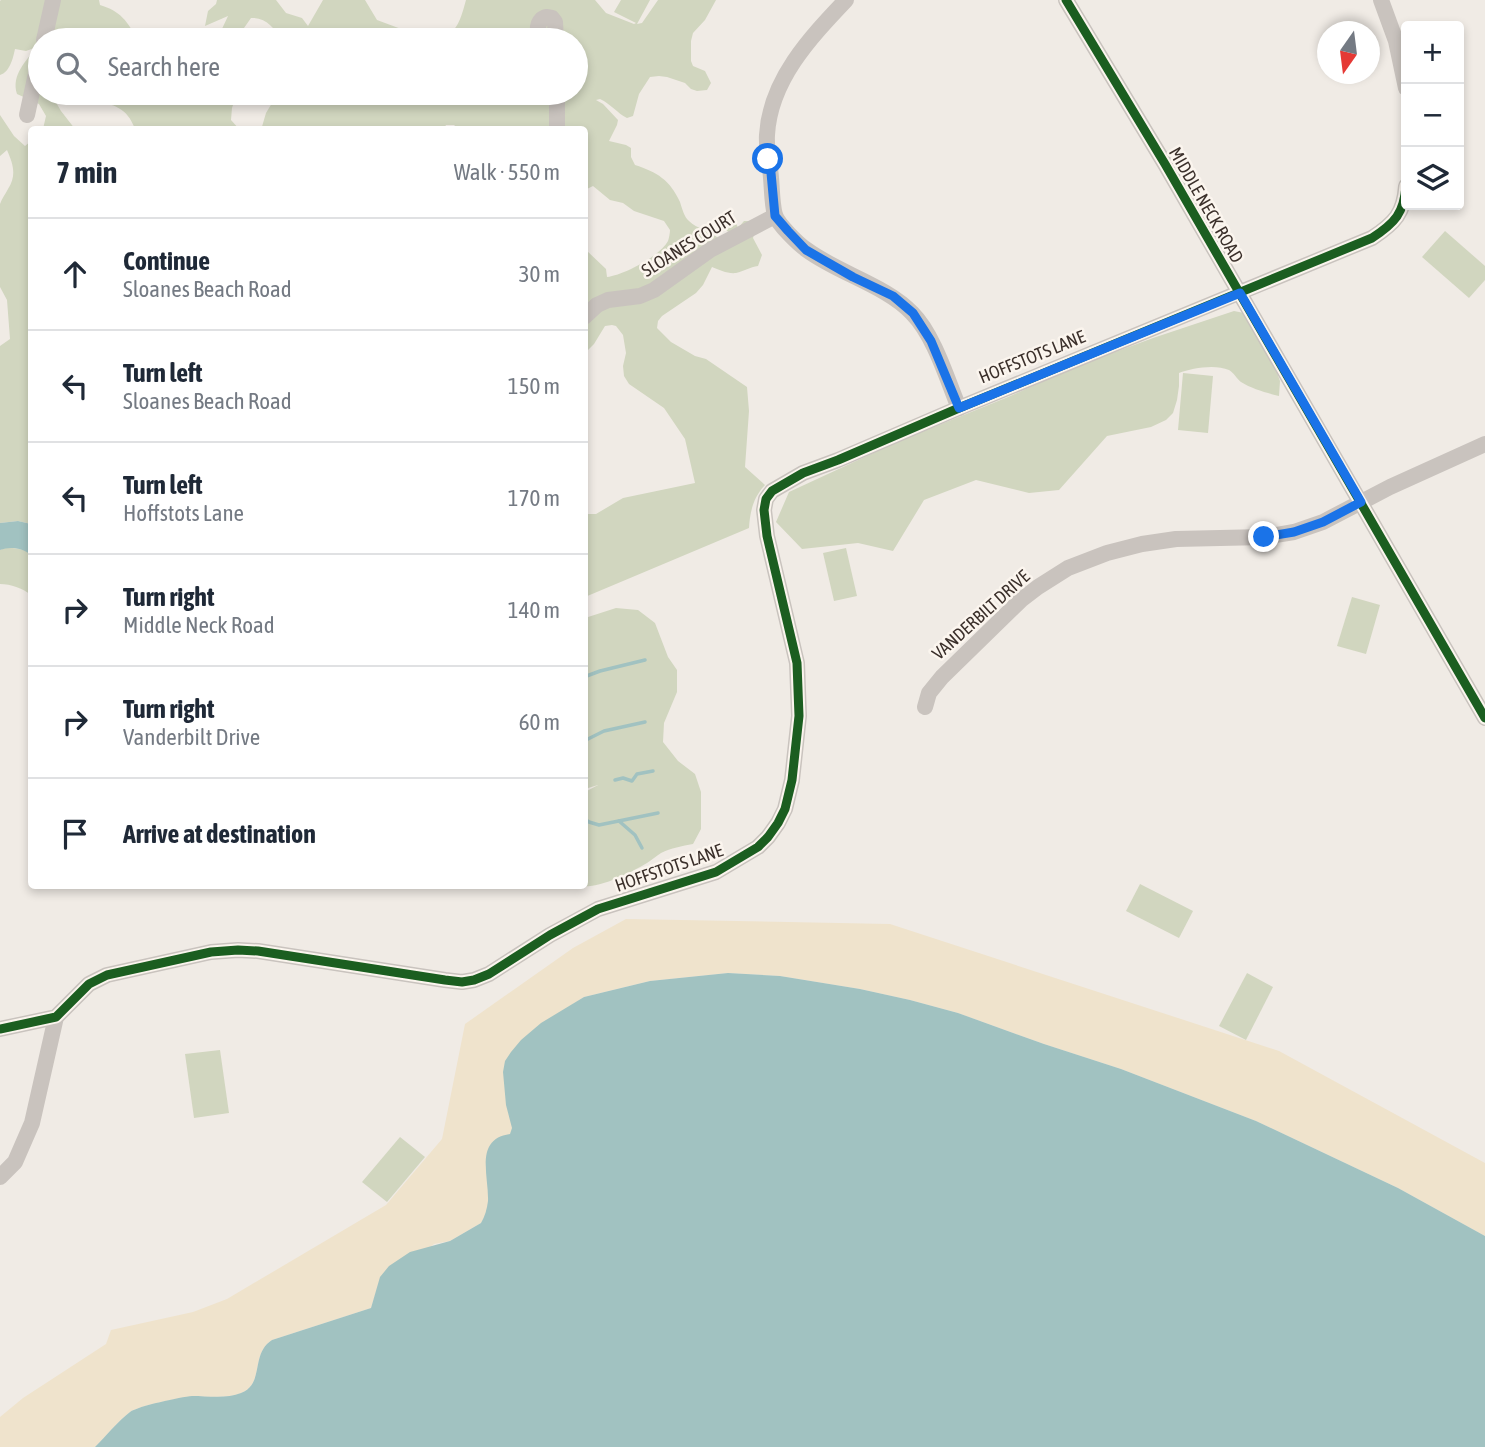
<!DOCTYPE html>
<html lang="en">
<head>
<meta charset="utf-8">
<style>
  body { margin:0; font-family:"Asap Condensed",sans-serif; background:#f2f2f3; color:#1f2937 }
  .controls { position:absolute; right:21px; top:21px; display:grid; overflow:hidden; border-radius:7px; box-shadow:0 4px 10px #0003 }
  .controls button { width:63px; height:63px; display:grid; place-items:center; padding:0; border:0; border-bottom:2px solid #e0e1e3; background:#fff; color:#1f2937; font:35px sans-serif }
  .compass { position:absolute; left:1317px; top:21px; width:63px; height:63px; border-radius:50%; background:#fff; box-shadow:0 4px 10px #0003; rotate:194deg }
  .stop { position:absolute; width:21px; height:21px; margin:-16px; border:5px solid #1a73e8; border-radius:50%; background:#fff }
  .stop.end { background:#1a73e8; border-color:#fff; box-shadow:0 2px 7px #0008 }
  .list { margin:0; padding:0; list-style:none }
  h2 { display:flex; justify-content:space-between; align-items:center; height:91px; margin:0; padding:0 28px; font-size:30px }
  h2 small { font-size:23px; font-weight:400; color:#747a83 }
  .list li { display:grid; grid-template-columns:46px 1fr auto; gap:21px; align-items:center; box-sizing:border-box; height:112px; padding:0 28px; border-top:2px solid #e0e1e3 }
  .list b { display:block; font-size:26px; white-space:nowrap }
  .list p { margin:0; font-size:23px; white-space:nowrap; color:#747a83 }
  .list em { font-size:23px; font-style:normal; color:#747a83 }
  .icon { flex:none; width:38px; height:38px; fill:none; stroke:currentColor; stroke-width:2; stroke-linecap:round; stroke-linejoin:round }
  .map { position:relative; flex:none; width:1485px; height:1447px; overflow:hidden }
  .search { position:absolute; background:#fff; box-shadow:0 4px 10px #0003; left:28px; top:28px; width:560px; height:77px; display:flex; align-items:center; gap:18px; box-sizing:border-box; padding:0 24px; border-radius:38px; color:#747a83; font-size:26px }
  .panel { position:absolute; background:#fff; box-shadow:0 4px 10px #0003; left:28px; top:126px; width:560px; height:763px; border-radius:7px }
  .map>svg:first-child { display:block }
  .green { fill:#d1d6bf }
  .sand { fill:#efe3cc }
  .water { fill:#a1c2c1 }
  .lines { fill:none; stroke-linecap:round; stroke-linejoin:round }
  .stream { stroke:#a1c2c1; stroke-width:3.5 }
  .minor { stroke:#c9c3be; stroke-width:16 }
  .cycleway-casing { stroke:#fbf5ee; stroke-width:13 }
  .cycleway { stroke:#1b5e20; stroke-width:9 }
  .route { stroke:#1a73e8; stroke-width:9 }
  .labels { text-anchor:middle; stroke-width:5; stroke-linejoin:round; paint-order:stroke }
  .street-label { font-size:18px; fill:#3b302b; stroke:#fbf5ee }
</style>
</head>
<body>
<div class="map">
<svg width="1485" height="1447" viewBox="0 0 1485 1447">
  <rect width="100%" height="100%" fill="#f0ebe5"/>
  <g class="green">
    <path d="M 1,0 L 99,0 L 100,5 C 120,11 128,21 137,40 L 40,40 L 40,93 L 85,93 L 54,99 L 61,111 L 75,129 L 43,129 L 46,116 L 39,104 L 17,94 C 11,75 26,61 37,47 L 26,51 L 15,49 C 13,58 10,72 0,75 L 0,1 Z"/>
    <path d="M 217,0 L 276,0 L 286,13 L 302,18 L 308,26 L 323,0 L 365,0 L 377,20 L 420,36 L 426,40 L 282,40 C 275,29 266,17 251,18 L 244,28 L 245,40 L 221,40 L 221,31 L 228,16 L 205,26 L 208,11 L 216,4 Z"/>
    <path d="M 466,0 L 595,0 L 606,13 L 634,24 L 636,23 L 614,12 L 621,0 L 650,0 L 637,24 L 642,23 L 658,0 L 716,0 L 705,20 L 693,33 L 691,41 L 691,61 L 693,66 L 705,71 L 711,83 L 707,90 L 697,91 L 691,89 L 685,83 L 667,77 L 659,76 L 650,77 L 639,94 L 633,116 L 627,118 C 617,113 611,104 600,99 L 596,100 L 603,104 L 618,120 L 617,125 L 609,141 L 626,145 L 631,148 L 631,157 L 635,165 C 657,172 670,180 680,202 C 682,208 684,217 689,221 C 697,229 709,230 718,238 L 731,233 L 719,227 L 719,224 C 725,220 729,220 736,223 L 738,228 L 744,221 L 750,221 L 755,231 L 753,238 L 762,255 L 758,266 C 750,267 744,271 736,273 C 728,274 719,270 712,267 L 703,285 L 696,293 L 662,316 L 658,321 L 657,328 L 671,342 L 695,356 L 706,359 L 747,387 L 749,411 L 745,467 L 765,485 C 753,498 750,512 749,528 L 585,597 L 585,514 L 596,514 L 623,498 L 695,483 L 685,439 L 664,408 L 629,384 L 624,376 L 623,366 L 626,353 L 623,335 L 616,326 L 612,325 L 605,326 L 594,344 L 585,353 L 585,249 L 606,269 L 607,277 C 624,275 660,256 668,241 C 669,238 670,233 670,230 L 664,221 L 634,211 L 623,203 L 610,200 L 593,186 L 585,190 L 584,130 L 505,130 L 504,128 L 460,130 L 454,125 L 446,125 L 443,130 L 261,130 L 266,113 L 278,93 L 576,93 L 576,40 L 438,40 C 458,33 461,18 466,0 Z"/>
    <path d="M 117,93 L 237,93 L 232,108 L 231,120 L 239,129 L 135,129 C 127,107 114,105 93,100 L 117,98 Z"/>
    <path d="M 0,115 L 14,136 L 25,146 L 31,141 L 31,524 L 18,521 L 0,523 L 0,346 L 10,339 L 7,300 L 0,287 L 0,204 C 2,198 5,195 8,189 C 17,175 13,164 7,150 L 0,156 Z"/>
    <path d="M 1445,231 L 1485,266 L 1485,280 L 1469,298 L 1422,257 Z"/>
    <path d="M 1234,311 L 1244,313 L 1274,364 L 1280,381 L 1279,396 C 1267,393 1252,389 1241,382 C 1237,379 1234,373 1229,370 C 1215,364 1192,368 1179,373 L 1179,386 L 1177,400 L 1173,413 L 1166,420 L 1151,427 L 1107,436 L 1059,490 L 1029,493 L 976,480 L 924,500 L 893,551 L 858,543 L 802,549 L 776,522 L 789,492 L 897,442 L 1008,397 L 1080,365 L 1153,338 Z"/>
    <path d="M 1183,373 L 1213,376 L 1208,433 L 1178,430 Z"/>
    <path d="M 7,547 L 25,550 L 31,555 L 31,595 C 22,588 11,584 0,584 L 0,550 Z"/>
    <path d="M 846,548 L 857,596 L 834,601 L 823,553 Z"/>
    <path d="M 1352,597 L 1380,605 L 1366,654 L 1337,646 Z"/>
    <path d="M 616,608 L 638,610 L 655,623 L 668,657 L 677,670 L 677,692 L 664,723 L 663,742 L 678,761 L 695,774 L 701,792 L 701,829 L 693,844 C 682,846 671,848 661,853 C 656,856 652,860 647,863 C 630,873 599,889 580,886 L 584,886 L 585,792 L 598,785 L 585,789 L 585,618 Z"/>
    <path d="M 1140,884 L 1193,911 L 1179,938 L 1126,911 Z"/>
    <path d="M 1247,973 L 1273,987 L 1246,1040 L 1219,1026 Z"/>
    <path d="M 220,1050 L 229,1113 L 194,1118 L 185,1054 Z"/>
    <path d="M 400,1137 L 425,1157 L 387,1202 L 362,1182 Z"/>
  </g>
  <path class="sand" d="M 626,919 L 890,924 L 1279,1051 L 1485,1163 L 1485,1236 L 1398,1188 L 1256,1121 L 1121,1069 L 1044,1044 L 958,1013 L 910,1000 L 860,989 L 780,976 L 728,973 L 650,981 L 584,997 L 573,1004 L 490,1207 L 481,1223 L 450,1241 L 434,1244 L 376,1292 L 371,1308 L 272,1340 C 250,1354 265,1384 241,1393 C 227,1399 208,1396 192,1397 C 181,1397 138,1406 130,1412 C 118,1421 106,1436 95,1447 L 0,1447 L 0,1417 L 23,1398 L 106,1344 L 111,1330 L 193,1312 L 227,1299 L 386,1205 L 442,1139 L 465,1024 L 573,948 Z"/>
  <g class="water">
    <path d="M 18,521 L 31,524 L 31,555 C 23,548 10,546 0,550 L 0,523 Z"/>
    <path d="M 728,973 L 780,976 L 860,989 L 910,1000 L 958,1013 L 1044,1044 L 1121,1069 L 1256,1121 L 1398,1188 L 1485,1236 L 1485,1447 L 95,1447 C 106,1436 118,1421 130,1412 C 138,1406 181,1397 192,1396 C 208,1396 227,1399 241,1393 C 265,1384 250,1354 272,1340 L 371,1308 L 380,1277 L 389,1266 L 410,1252 L 450,1241 L 481,1223 C 485,1216 487,1209 488,1201 C 489,1176 474,1139 510,1134 L 512,1128 L 506,1105 L 503,1072 L 505,1061 L 511,1052 L 521,1040 L 541,1023 L 584,997 L 650,981 Z"/>
  </g>
  <g class="lines">
    <g class="stream">
      <path d="M 584,677 L 600,671 L 645,660"/>
      <path d="M 584,741 L 604,731 L 645,722"/>
      <path d="M 615,780 L 623,778 L 632,781 L 637,774 L 653,771"/>
      <path d="M 584,818 L 589,822 L 599,825 L 658,813"/>
      <path d="M 619,821 L 635,835 L 642,848"/>
    </g>
    <g class="minor">
      <path d="M 846,0 C 810,38 770,80 767,135 C 766,150 770,163 771,178 C 772,188 772,205 775,215 C 778,224 798,244 807,250 C 838,273 887,286 912,313 C 934,335 947,379 959,408"/>
      <path d="M 1066,0 L 1165,164 L 1485,718"/>
      <path d="M 1381,0 L 1396,41 L 1406,88"/>
      <path d="M 44,40 L 53,0"/>
      <path d="M 543,40 C 538,34 535,26 542,19 L 546,17 L 552,18 L 555,22 L 556,40"/>
      <path d="M 27,115 L 40,55"/>
      <path d="M 557,130 L 557,93"/>
      <path d="M 584,317 L 597,305 L 608,300 L 640,296 L 654,290 L 710,250 L 775,216"/>
      <path d="M 925,707 L 929,693 L 942,677 L 1021,600 L 1038,587 L 1068,568 L 1107,553 L 1142,544 L 1176,539 L 1264,537 L 1294,532 L 1323,522 L 1390,487 L 1485,444"/>
      <path d="M 0,1029 L 56,1017 L 89,984 L 107,975 L 211,952 L 238,950 L 258,951 L 445,980 L 462,982 L 474,980 L 489,974 L 550,935 L 598,909 L 716,872 L 758,847 L 768,837 L 778,823 L 785,809 L 792,780 L 799,716 L 797,663 L 767,536 L 764,510 L 766,499 L 772,491 L 803,473 L 838,460 L 959,408 L 1372,238 C 1395,223 1404,213 1406,186"/>
      <path d="M 0,1177 L 15,1162 L 32,1123 L 56,1017"/>
    </g>
    <g class="cycleway-casing">
      <g id="cycleway">
        <path d="M 1066,0 L 1165,164 L 1485,718"/>
        <path d="M 0,1029 L 56,1017 L 89,984 L 107,975 L 211,952 L 238,950 L 258,951 L 445,980 L 462,982 L 474,980 L 489,974 L 550,935 L 598,909 L 716,872 L 758,847 L 768,837 L 778,823 L 785,809 L 792,780 L 799,716 L 797,663 L 767,536 L 764,510 L 766,499 L 772,491 L 803,473 L 838,460 L 959,408 L 1372,238 C 1395,223 1404,213 1406,186"/>
      </g>
    </g>
    <use href="#cycleway" class="cycleway"/>
  </g>
  <g class="lines">
    <path class="route" d="M 768,159 L 771,173 L 775,216 L 788,231 L 806,250 L 853,277 L 893,296 L 913,313 L 931,341 L 959,408 L 1240,293 L 1361,502 L 1323,522 L 1294,532 L 1264,537"/>
  </g>
  <g class="labels">
    <g class="street-label">
      <text transform="translate(1206 205) rotate(60)" y="6">MIDDLE NECK ROAD</text>
      <text transform="translate(689 244) rotate(-32)" y="6">SLOANES COURT</text>
      <text transform="translate(1032 357) rotate(-22)" y="6">HOFFSTOTS LANE</text>
      <text transform="translate(981 615) rotate(-42)" y="6">VANDERBILT DRIVE</text>
      <text transform="translate(669 868) rotate(-19)" y="6">HOFFSTOTS LANE</text>
    </g>
  </g>
</svg>
<div class="controls">
<button>+</button>
<button>−</button>
<button><svg class="icon" aria-label="layers" viewBox="0 0 24 24"><path d="M12 4l9 5-9 5-9-5zM3 14l9 5 9-5"/></svg></button>
</div>
<svg class="compass" viewBox="-18 -18 36 36"><path d="M0-13l5 13h-10z" fill="#e53935"/><path d="M0 13l5-13h-10z" fill="#747a83"/></svg>
<div class="stop" style="left:768px;top:159px"></div>
<div class="stop end" style="left:1264px;top:537px"></div>
<div class="search"><svg class="icon" aria-label="search" viewBox="0 0 24 24"><circle cx="10" cy="10" r="6"/><path d="M15 15l6 6"/></svg>Search here</div>
<section class="panel">
<h2>7 min<small>Walk · 550 m</small></h2>
<ul class="list">
<li><svg class="icon" aria-label="ahead" viewBox="0 0 24 24"><path d="M12 20V5M6 11l6-6 6 6"/></svg><div><b>Continue</b><p>Sloanes Beach Road</p></div><em>30 m</em></li>
<li><svg class="icon" aria-label="left" viewBox="0 0 24 24"><path d="M17 20v-9H6M10 6l-5 5 5 5"/></svg><div><b>Turn left</b><p>Sloanes Beach Road</p></div><em>150 m</em></li>
<li><svg class="icon" aria-label="left" viewBox="0 0 24 24"><path d="M17 20v-9H6M10 6l-5 5 5 5"/></svg><div><b>Turn left</b><p>Hoffstots Lane</p></div><em>170 m</em></li>
<li><svg class="icon" aria-label="right" viewBox="0 0 24 24"><path d="M7 20v-9h11M14 6l5 5-5 5"/></svg><div><b>Turn right</b><p>Middle Neck Road</p></div><em>140 m</em></li>
<li><svg class="icon" aria-label="right" viewBox="0 0 24 24"><path d="M7 20v-9h11M14 6l5 5-5 5"/></svg><div><b>Turn right</b><p>Vanderbilt Drive</p></div><em>60 m</em></li>
<li><svg class="icon" aria-label="arrive" viewBox="0 0 24 24"><path d="M6 21V4h12l-3 4 3 4H6"/></svg><div><b>Arrive at destination</b></div></li>
</ul>
</section>
</div>
</body>
</html>
